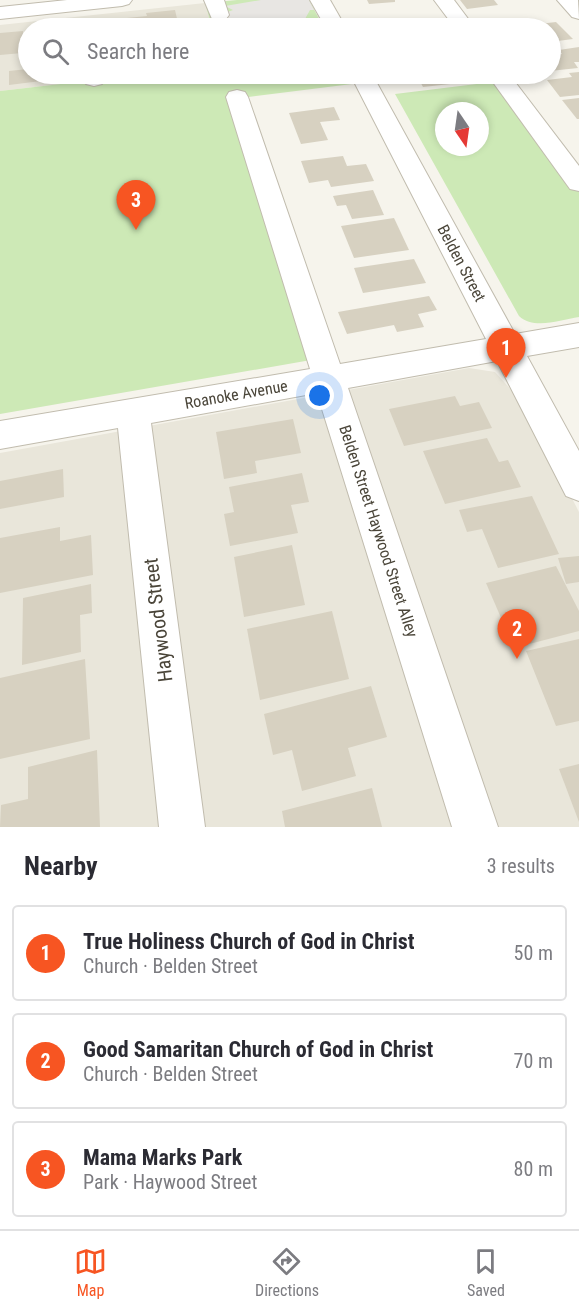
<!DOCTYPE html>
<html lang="en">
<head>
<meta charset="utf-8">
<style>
  body { margin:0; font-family:"Roboto Condensed",sans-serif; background:#f2f2f3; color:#2b2b33 }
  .compass { position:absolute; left:435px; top:102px; width:54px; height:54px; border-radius:50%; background:#fff; box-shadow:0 3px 9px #0003; rotate:167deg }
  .you { position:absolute; left:320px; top:396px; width:21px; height:21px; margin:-15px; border:4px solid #fff; border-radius:50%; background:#1a73e8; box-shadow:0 0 0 9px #1a73e833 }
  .badge { display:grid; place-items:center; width:39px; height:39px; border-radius:50%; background:#f75522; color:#fff; font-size:20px; font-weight:700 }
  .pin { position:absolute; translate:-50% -50px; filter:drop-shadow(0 2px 3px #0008) }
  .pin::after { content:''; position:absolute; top:32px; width:21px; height:18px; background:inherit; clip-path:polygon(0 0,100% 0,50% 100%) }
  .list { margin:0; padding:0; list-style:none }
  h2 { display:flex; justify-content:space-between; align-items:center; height:78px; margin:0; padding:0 24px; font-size:26px }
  h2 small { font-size:20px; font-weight:400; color:#7c7c81 }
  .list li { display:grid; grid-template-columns:39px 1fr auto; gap:18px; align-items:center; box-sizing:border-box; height:96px; margin:0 12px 12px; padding:0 12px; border:2px solid #e1e1e2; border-radius:6px }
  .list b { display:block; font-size:22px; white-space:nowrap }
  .list p { margin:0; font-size:20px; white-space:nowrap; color:#7c7c81 }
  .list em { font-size:20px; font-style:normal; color:#7c7c81 }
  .icon { flex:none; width:33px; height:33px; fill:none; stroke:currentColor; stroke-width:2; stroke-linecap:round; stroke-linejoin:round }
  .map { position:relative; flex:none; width:579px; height:827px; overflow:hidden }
  .search { position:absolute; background:#fff; box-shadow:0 3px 9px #0003; left:18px; right:18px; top:18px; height:66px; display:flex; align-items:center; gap:15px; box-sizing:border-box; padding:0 21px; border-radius:33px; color:#7c7c81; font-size:22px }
  .sheet { height:402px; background:#fff }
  nav { display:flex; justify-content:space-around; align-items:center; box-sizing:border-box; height:84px; border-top:2px solid #e1e1e2; background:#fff; font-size:16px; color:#7c7c81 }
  nav a { display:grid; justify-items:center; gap:3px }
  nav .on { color:#f75522 }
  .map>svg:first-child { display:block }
  .residential { fill:#e9e6da }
  .green { fill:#cde9b6; fill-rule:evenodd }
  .parking { fill:#e8e6e3 }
  .building { fill:#d7d1c1 }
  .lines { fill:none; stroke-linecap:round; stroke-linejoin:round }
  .minor-casing { stroke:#c1bcae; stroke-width:2 }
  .minor { fill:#fff; fill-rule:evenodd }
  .labels { text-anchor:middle; stroke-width:6; stroke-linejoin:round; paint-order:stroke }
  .street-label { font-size:16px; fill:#4a4539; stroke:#fff }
  .near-street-label { font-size:20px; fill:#4a4539; stroke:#fff }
</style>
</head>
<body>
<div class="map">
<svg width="579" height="827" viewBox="0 0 579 827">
  <rect width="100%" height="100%" fill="#f6f4ec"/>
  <g class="residential">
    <path d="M 205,3 L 212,28 L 28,28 L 28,74 L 147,74 L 0,91 L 0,25 Z"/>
    <path d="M 469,368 L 495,372 L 523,403 L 579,512 L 579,827 L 0,827 L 0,453 Z"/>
  </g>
  <g class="green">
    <path d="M 237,0 L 309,0 L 324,28 L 212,28 L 205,3 Z"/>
    <path d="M 147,74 L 347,74 L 352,84 L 233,99 L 311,360 L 0,414 L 0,91 Z"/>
    <path d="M 501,81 L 579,189 L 579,317 C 560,320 534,330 519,316 L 395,94 ZM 444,111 L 480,111 L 480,147 L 444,147 Z"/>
  </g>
  <path class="parking" d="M 261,0 L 309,0 L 314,10 L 310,10 L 305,19 L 224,28 L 212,23 L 216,19 L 214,17 L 233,10 L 225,6 Z"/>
  <g class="building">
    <path d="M 367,0 L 395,0 L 395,2 L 369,4 Z"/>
    <path d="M 460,0 L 494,0 L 498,5 L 467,9 Z"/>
    <path d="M 175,10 L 178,23 L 129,28 L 127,18 L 147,16 L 146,13 Z"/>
    <path d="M 424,21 L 428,28 L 385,28 L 384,25 Z"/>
    <path d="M 556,22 L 573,39 L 550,42 L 550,28 L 525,28 L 523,26 Z"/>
    <path d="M 23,31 L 22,53 L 0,55 L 0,33 Z"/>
    <path d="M 579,47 L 579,62 L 574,62 L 578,68 L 550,71 L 550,56 L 562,54 L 559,50 Z"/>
    <path d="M 28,69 L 28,74 L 57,74 L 57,79 L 9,85 L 9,71 Z"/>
    <path d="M 579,72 L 579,95 L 560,97 L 547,80 L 572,77 L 569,73 Z"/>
    <path d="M 425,74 L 473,74 L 478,81 L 423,87 L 417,76 L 426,75 Z"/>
    <path d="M 579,98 L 579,119 L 577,119 L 562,100 Z"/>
    <path d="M 334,107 L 340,120 L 320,122 L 328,140 L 301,144 L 289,113 Z"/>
    <path d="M 343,156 L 347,166 L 366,164 L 374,181 L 331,187 L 328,180 L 309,183 L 301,161 Z"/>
    <path d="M 373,190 L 384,215 L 352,219 L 346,205 L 337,206 L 333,196 Z"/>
    <path d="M 394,218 L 409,250 L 354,258 L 341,226 Z"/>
    <path d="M 414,259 L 426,283 L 363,293 L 354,268 Z"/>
    <path d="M 429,296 L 437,310 L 418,314 L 424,327 L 397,332 L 394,325 L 347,334 L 338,312 Z"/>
    <path d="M 455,396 L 460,406 L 479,402 L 492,428 L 404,446 L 389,409 Z"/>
    <path d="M 293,419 L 301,453 L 255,461 L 257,473 L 224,479 L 216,432 Z"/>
    <path d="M 487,438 L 499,462 L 508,460 L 521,487 L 445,504 L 423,451 Z"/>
    <path d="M 63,469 L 64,497 L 0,509 L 0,481 Z"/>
    <path d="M 302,473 L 309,502 L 291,505 L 298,533 L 230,546 L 224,514 L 234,512 L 229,487 Z"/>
    <path d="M 532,496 L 559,554 L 498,568 L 482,529 L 467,532 L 459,510 Z"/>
    <path d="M 60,527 L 60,541 L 91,535 L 93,575 L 0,593 L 0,538 Z"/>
    <path d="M 292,545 L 305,605 L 244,617 L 234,557 Z"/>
    <path d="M 579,556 L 579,582 L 566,584 L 558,558 Z"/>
    <path d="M 556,566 L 579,611 L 579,631 L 514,648 L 486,583 Z"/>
    <path d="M 91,584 L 92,613 L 80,615 L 81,652 L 22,665 L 23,598 Z"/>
    <path d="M 332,611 L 349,679 L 260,700 L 247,629 Z"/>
    <path d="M 579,639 L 579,721 L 556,726 L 526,651 Z"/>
    <path d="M 85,659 L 90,739 L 0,759 L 0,678 Z"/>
    <path d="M 371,686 L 387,737 L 348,748 L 356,776 L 302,791 L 292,750 L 273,755 L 264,714 Z"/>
    <path d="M 97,750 L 100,827 L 0,827 L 1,805 L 28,799 L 28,767 Z"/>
    <path d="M 579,764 L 579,822 L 559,769 Z"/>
    <path d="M 372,788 L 382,827 L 285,827 L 282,811 Z"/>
  </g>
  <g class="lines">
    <g class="minor-casing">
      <g id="minor">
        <path d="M 67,0 L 132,0 L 129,4 L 122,6 L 0,19 L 0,7 Z"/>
        <path d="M 204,0 L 224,0 L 229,15 L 226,19 L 212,19 Z"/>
        <path d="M 310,0 L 330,0 L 346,28 L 326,28 Z"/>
        <path d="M 434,0 L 454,0 L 475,28 L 455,28 Z"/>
        <path d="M 557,0 L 578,0 L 579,19 L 572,17 Z"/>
        <path d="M 83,74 L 105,74 L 105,79 L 102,84 L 94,86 L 86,84 Z"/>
        <path d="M 350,74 L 372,74 L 515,334 L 579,323 L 579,347 L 527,356 L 579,451 L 579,501 L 566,496 L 497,361 L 348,388 L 498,827 L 452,827 L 317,393 L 151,423 L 205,827 L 159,827 L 118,428 L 0,449 L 0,421 L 310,369 L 226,97 L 229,92 L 237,90 L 245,92 L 248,97 L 340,364 L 486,339 Z"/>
        <path d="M 487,74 L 509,74 L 579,166 L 579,191 L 570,189 Z"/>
      </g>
    </g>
    <use href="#minor" class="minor"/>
  </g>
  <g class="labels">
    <g class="street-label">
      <text transform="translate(462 263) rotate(62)" y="6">Belden Street</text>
      <text transform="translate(236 394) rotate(-10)" y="6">Roanoke Avenue</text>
      <text transform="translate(379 531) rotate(72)" y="6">Belden Street Haywood Street Alley</text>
    </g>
    <g class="near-street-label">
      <text transform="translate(158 620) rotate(-97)" y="7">Haywood Street</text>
    </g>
  </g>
</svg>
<svg class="compass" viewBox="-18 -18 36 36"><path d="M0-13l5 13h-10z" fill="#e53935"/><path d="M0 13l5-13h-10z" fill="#7c7c81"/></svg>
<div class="you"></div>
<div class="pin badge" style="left:506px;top:378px">1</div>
<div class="pin badge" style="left:517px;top:659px">2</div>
<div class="pin badge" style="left:136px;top:230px">3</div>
<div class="search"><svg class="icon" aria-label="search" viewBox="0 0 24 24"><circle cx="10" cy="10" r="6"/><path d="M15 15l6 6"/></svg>Search here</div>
</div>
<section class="sheet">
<h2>Nearby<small>3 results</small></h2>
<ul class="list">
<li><span class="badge">1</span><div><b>True Holiness Church of God in Christ</b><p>Church · Belden Street</p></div><em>50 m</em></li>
<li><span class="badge">2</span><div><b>Good Samaritan Church of God in Christ</b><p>Church · Belden Street</p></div><em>70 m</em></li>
<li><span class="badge">3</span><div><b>Mama Marks Park</b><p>Park · Haywood Street</p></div><em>80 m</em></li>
</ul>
</section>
<nav>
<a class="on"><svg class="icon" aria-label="map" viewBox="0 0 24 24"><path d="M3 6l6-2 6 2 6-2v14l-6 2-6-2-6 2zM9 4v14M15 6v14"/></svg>Map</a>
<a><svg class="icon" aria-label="directions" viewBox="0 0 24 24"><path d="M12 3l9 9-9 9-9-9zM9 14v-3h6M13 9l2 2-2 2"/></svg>Directions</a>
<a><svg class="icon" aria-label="saved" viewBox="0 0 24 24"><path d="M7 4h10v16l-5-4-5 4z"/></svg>Saved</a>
</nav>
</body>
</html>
